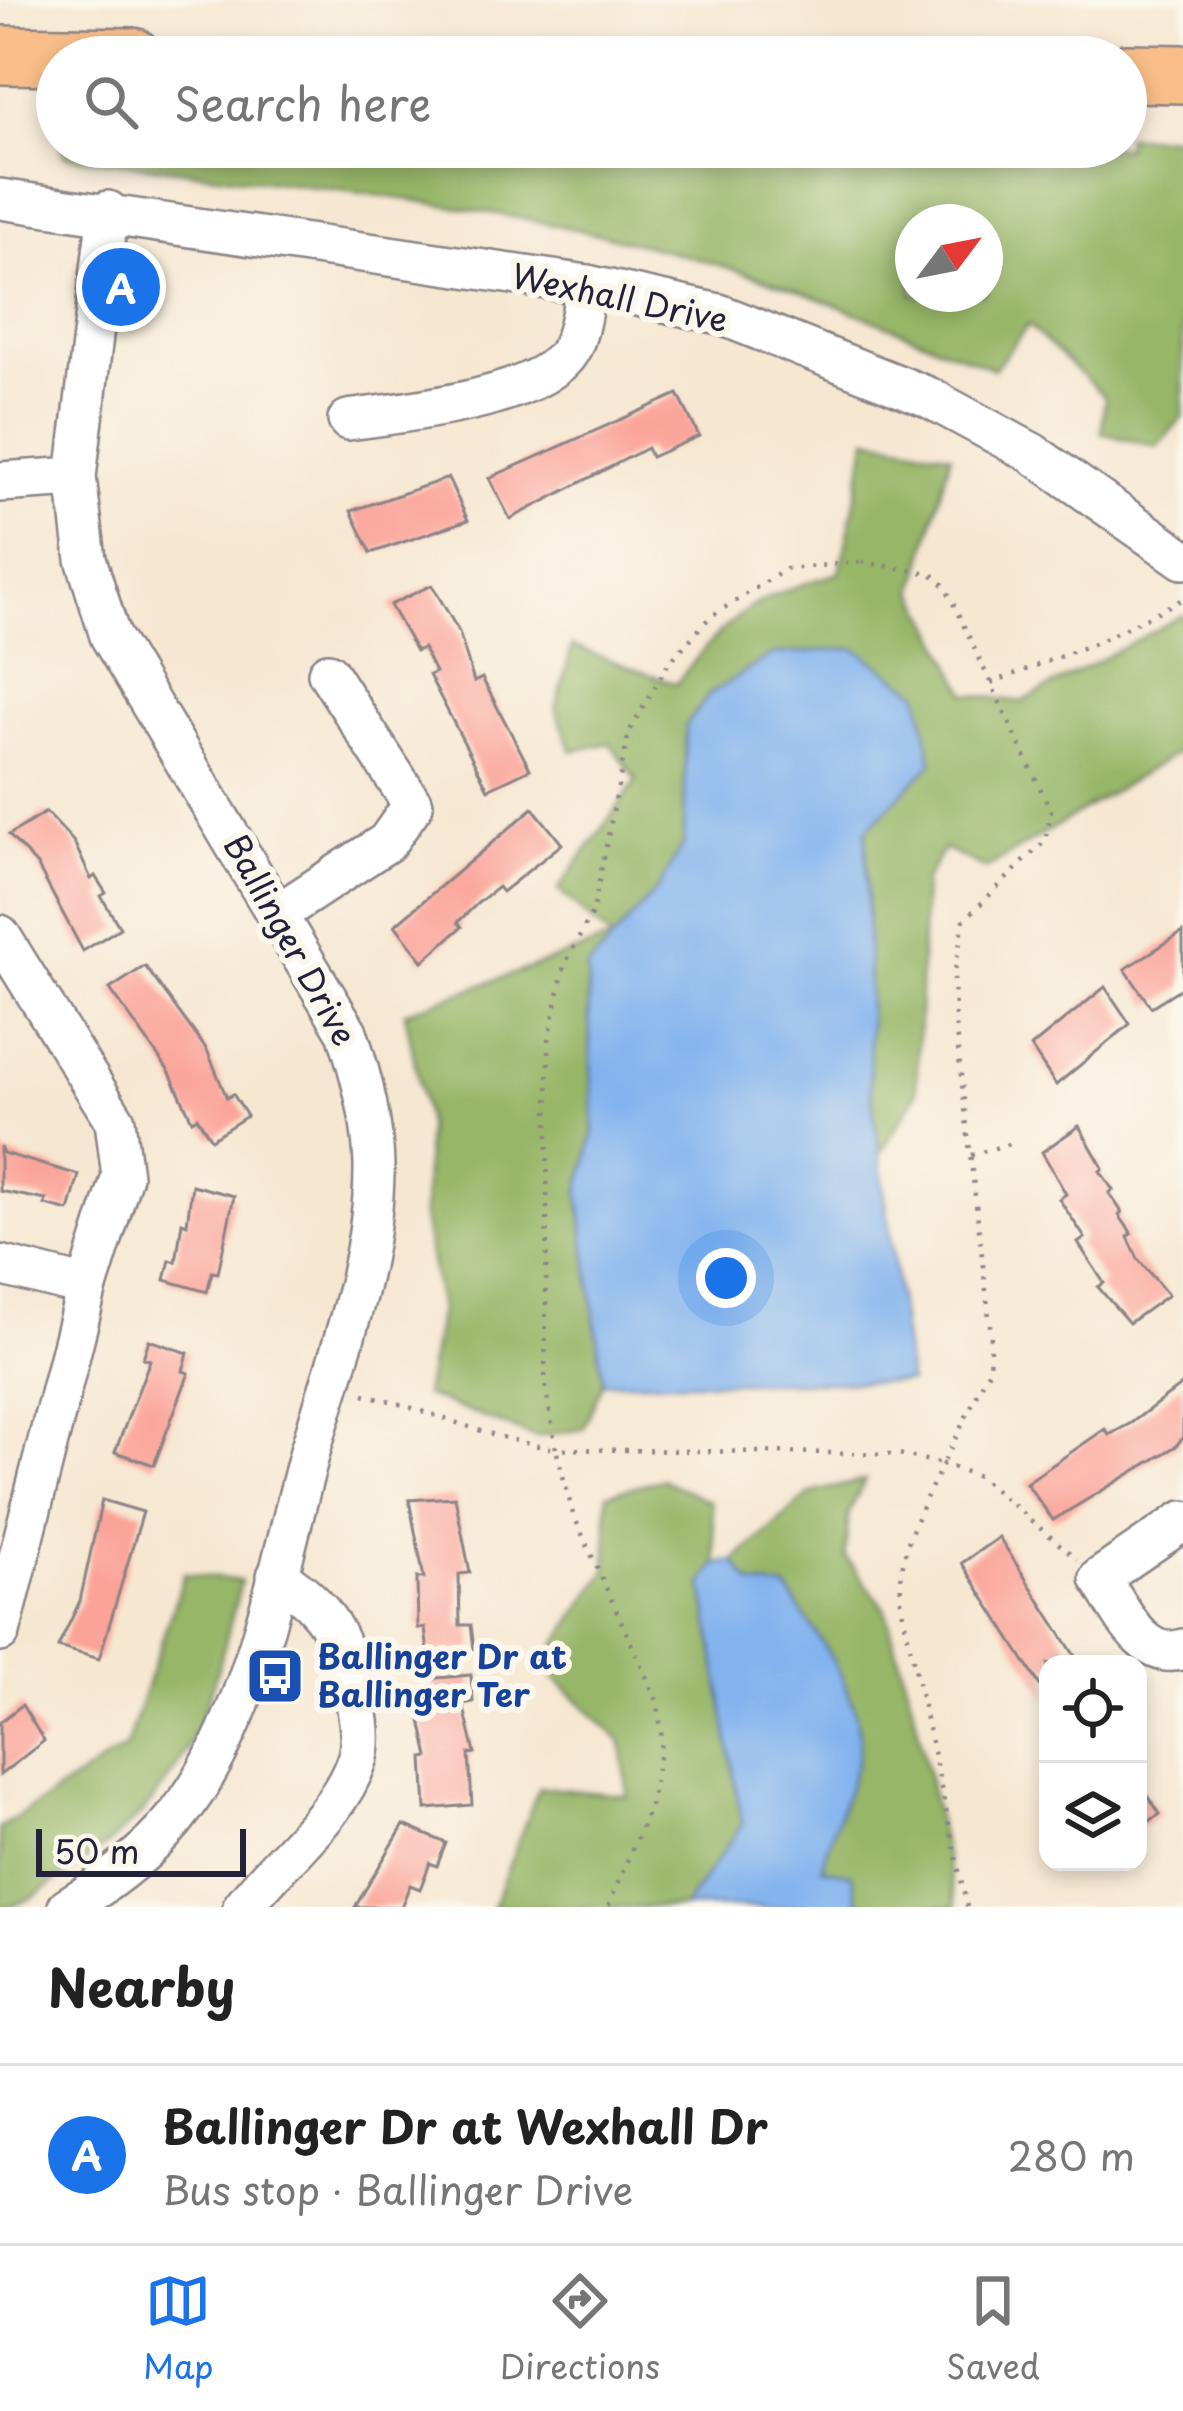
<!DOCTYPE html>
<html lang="en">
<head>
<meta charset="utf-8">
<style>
  body { margin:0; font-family:"Playpen Sans",sans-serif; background:#f2f2f2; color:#222 }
  .controls { position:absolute; right:36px; bottom:36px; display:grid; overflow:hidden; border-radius:24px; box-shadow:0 6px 18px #0003 }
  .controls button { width:108px; height:108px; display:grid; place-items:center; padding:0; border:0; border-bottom:3px solid #e0e0e0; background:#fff; color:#222; font:60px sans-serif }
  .compass { position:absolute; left:895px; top:204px; width:108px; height:108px; border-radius:50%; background:#fff; box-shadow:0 6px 18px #0003; rotate:58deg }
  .scale { position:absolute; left:36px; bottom:30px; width:210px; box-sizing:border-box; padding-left:12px; border:6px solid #22223b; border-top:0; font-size:33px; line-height:42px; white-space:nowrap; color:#22223b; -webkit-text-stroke:9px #fbf7ec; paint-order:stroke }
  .you { position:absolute; left:726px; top:1278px; width:42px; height:42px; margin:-30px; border:9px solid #fff; border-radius:50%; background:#1a73e8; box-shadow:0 0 0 18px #1a73e833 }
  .badge { display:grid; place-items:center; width:78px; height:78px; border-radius:50%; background:#1a73e8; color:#fff; font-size:39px; font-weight:700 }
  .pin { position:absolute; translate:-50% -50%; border:6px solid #fff; box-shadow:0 3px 12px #0006 }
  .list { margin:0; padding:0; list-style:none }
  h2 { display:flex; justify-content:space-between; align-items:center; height:156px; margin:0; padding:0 48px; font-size:51px }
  h2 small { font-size:39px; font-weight:400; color:#767676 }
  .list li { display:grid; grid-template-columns:78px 1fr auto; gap:36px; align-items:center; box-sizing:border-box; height:180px; padding:0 48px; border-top:3px solid #e0e0e0 }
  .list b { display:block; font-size:45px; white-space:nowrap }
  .list p { margin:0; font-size:39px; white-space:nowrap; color:#767676 }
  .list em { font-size:39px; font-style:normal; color:#767676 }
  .icon { flex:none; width:66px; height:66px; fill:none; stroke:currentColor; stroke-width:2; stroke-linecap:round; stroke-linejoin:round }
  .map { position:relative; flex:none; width:1183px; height:1907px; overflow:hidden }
  .search { position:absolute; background:#fff; box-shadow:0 6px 18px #0003; left:36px; right:36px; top:36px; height:132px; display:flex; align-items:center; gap:30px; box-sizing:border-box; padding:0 42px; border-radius:66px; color:#767676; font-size:45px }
  .sheet { height:336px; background:#fff }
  nav { display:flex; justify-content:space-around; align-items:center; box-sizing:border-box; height:168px; border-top:3px solid #e0e0e0; background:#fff; font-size:33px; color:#767676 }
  nav a { display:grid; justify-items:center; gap:6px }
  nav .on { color:#1a73e8 }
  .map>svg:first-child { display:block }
  .forest { fill:#97b668; stroke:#5c6c52; stroke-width:3; fill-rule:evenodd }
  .water { fill:#82b3ee; stroke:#526a94; stroke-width:3 }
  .building { fill:#fba399 }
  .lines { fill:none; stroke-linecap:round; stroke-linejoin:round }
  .minor-casing { stroke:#8c8486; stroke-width:44 }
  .highway-casing { stroke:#8c8486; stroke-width:62 }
  .path { stroke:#8c8486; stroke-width:4.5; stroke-dasharray:3 9; stroke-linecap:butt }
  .minor { stroke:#fff; stroke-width:39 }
  .highway { stroke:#f8bd89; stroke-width:57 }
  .labels { text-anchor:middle; stroke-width:12; stroke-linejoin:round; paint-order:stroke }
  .street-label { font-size:33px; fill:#22223b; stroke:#fbf7ec }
  .transit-label { font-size:33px; font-weight:bold; fill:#164399; stroke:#fbf7ec; text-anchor:start }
</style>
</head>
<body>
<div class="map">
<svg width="1183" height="1907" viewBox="0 0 1183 1907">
  <rect width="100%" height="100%" fill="#fbf7ec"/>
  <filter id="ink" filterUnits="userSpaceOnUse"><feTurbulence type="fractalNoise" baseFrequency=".00833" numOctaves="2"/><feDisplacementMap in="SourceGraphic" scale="24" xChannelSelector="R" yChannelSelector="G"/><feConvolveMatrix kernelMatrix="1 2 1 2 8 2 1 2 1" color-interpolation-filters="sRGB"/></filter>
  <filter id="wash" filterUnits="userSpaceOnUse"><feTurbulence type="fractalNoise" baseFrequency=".004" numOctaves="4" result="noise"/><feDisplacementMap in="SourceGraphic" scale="48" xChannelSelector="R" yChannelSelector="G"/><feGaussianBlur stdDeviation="2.7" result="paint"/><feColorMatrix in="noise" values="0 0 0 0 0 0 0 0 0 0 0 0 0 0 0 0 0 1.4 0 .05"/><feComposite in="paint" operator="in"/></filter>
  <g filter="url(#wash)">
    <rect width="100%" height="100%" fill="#f6e7d1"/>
    <g class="forest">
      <path d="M 1126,136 L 1183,137 L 1183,417 L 1157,447 L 1102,433 L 1105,397 L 1028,325 L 994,369 C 923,340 853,310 782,285 C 552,206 304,187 65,156 L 61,147 L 1126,147 ZM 913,222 L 985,222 L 985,294 L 913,294 Z"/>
      <path d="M 868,438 L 951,454 L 915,590 L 967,694 L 1022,702 L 1183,615 L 1183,749 L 986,869 L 944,849 L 924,882 L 916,1095 L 880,1154 L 870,1081 L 866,830 L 932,763 L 710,694 L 686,725 L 684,843 L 659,887 L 587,970 L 594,1133 L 579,1192 L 603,1382 L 583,1429 L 535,1437 L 424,1395 L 440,1310 L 423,1217 L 427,1124 L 405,1012 L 612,939 L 558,890 L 637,780 L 610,743 L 572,751 L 556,709 L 572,646 L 676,684 C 732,612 752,598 840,573 Z"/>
      <path d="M 661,1479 L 711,1502 L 716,1564 L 703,1584 L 743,1824 L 684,1907 L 493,1907 L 539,1787 L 628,1796 L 622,1742 L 542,1666 L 607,1569 L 607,1494 Z"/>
      <path d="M 865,1480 L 849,1512 L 845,1556 L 885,1609 L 915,1714 L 956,1907 L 859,1907 L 852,1874 L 822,1869 L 828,1836 L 858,1756 L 734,1561 L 811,1493 Z"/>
      <path d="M 184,1574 L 241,1581 C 207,1715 189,1796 65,1875 C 45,1888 25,1907 0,1907 L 0,1828 L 126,1747 Z"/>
    </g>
    <g class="water">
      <path d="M 855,648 L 919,693 L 932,763 L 866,830 L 870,1081 L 909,1382 L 603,1382 L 579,1192 L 594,1133 L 587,969 L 659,887 L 684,843 L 686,725 L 710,694 L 771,655 Z"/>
      <path d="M 734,1561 L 751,1584 L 787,1589 C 816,1636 870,1700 857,1760 C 849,1797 829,1830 822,1868 L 852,1874 L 859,1907 L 684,1907 L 742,1824 L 703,1584 L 716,1564 Z"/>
    </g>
    <g id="blocks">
      <g class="building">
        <path d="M 678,394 L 699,436 L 651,457 L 647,448 L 510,519 L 489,478 Z"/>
        <path d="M 448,478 L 468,520 L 371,553 L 351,511 Z"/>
        <path d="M 432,585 L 459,632 L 474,682 L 482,678 L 530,769 L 488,789 L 429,675 L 435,672 L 423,648 L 416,651 L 390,605 Z"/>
        <path d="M 533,808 L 562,844 L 502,892 L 498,887 L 478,903 L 458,922 L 462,927 L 423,961 L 395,925 Z"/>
        <path d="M 46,812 L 74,842 L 91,879 L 95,876 L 106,893 L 101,896 L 120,928 L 83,951 L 37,865 L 9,835 Z"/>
        <path d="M 1183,932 L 1183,987 L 1151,1007 L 1125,969 Z"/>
        <path d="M 145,966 L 207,1050 L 227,1098 L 233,1094 L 247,1116 L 211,1139 L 197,1117 L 192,1120 L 170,1073 L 110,989 Z"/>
        <path d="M 1105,987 L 1130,1024 L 1056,1085 L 1031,1047 Z"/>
        <path d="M 1079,1126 L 1103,1168 L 1100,1171 L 1113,1190 L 1109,1193 L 1122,1212 L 1119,1215 L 1132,1234 L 1128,1237 L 1138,1259 L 1168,1295 L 1129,1323 L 1098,1287 L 1104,1283 L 1078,1243 L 1085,1238 L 1059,1199 L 1066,1194 L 1042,1152 Z"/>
        <path d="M 0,1146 L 3,1153 L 79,1175 L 69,1211 L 45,1205 L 46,1200 L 0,1191 Z"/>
        <path d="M 192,1185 L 234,1196 L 218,1273 L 212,1272 L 207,1292 L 165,1280 L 170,1260 L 176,1262 L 182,1222 L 187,1224 Z"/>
        <path d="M 149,1340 L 188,1353 L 183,1371 L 189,1373 L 154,1465 L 115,1452 L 150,1360 L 143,1358 Z"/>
        <path d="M 1183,1384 L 1183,1437 L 1176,1446 L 1053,1520 L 1026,1483 L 1105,1429 L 1109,1435 L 1131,1423 Z"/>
        <path d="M 455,1497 L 470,1573 L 459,1574 L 460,1625 L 471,1625 L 474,1649 L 428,1653 L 425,1628 L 418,1628 L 417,1578 L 424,1578 L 409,1500 Z"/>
        <path d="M 102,1500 L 143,1512 L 99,1659 L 58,1647 L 80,1601 Z"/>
        <path d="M 999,1537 L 1080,1664 L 1048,1664 L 1048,1698 L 962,1563 Z"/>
        <path d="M 471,1675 L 473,1702 L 463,1704 L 475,1753 L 469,1754 L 472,1805 L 426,1809 L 423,1758 L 429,1757 L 418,1707 L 428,1707 L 426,1679 Z"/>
        <path d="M 22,1705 L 44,1741 L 0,1775 L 0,1722 Z"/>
        <path d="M 1138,1792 L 1142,1798 L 1147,1794 L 1160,1814 L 1138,1829 Z"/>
        <path d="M 404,1825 L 446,1843 L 437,1866 L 430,1863 L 420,1889 L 410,1885 L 401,1907 L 355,1907 Z"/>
      </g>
    </g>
  </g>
  <g filter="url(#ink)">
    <use href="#blocks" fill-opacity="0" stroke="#8c8486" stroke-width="3"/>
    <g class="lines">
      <g class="minor-casing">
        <g id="minor">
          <path d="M 0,199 L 587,285 L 719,314 L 928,397 L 1032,453 L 1183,559"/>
          <path d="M 348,420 C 402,412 541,400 570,350 C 580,333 582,305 587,285"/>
          <path d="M 0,482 L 76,477"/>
          <path d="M 279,913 L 387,842 L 413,805 L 328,673"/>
          <path d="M 0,935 L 115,1121 L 122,1176 L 87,1287 L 0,1632"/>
          <path d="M 0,1265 L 87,1287"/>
          <path d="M 1183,1521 L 1100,1578 C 1120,1607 1142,1663 1183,1649"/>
          <path d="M 68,1907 C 104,1885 146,1854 173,1821 C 253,1725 278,1567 311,1448 C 337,1358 375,1261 374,1165 C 373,1120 361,1074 347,1032 L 110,636 L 86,559 L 76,477 L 108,211"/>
          <path d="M 243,1907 C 278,1860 338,1817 357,1760 C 366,1734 354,1695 348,1669 C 337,1625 315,1599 277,1576"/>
        </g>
      </g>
      <g class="highway-casing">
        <g id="highway">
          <path d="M 0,55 L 133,57"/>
          <path d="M 1126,73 L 1183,74"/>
        </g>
      </g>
      <g class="path">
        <path d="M 862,562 L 932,574 L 945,586 L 1051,811 L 1045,841 L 964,920 L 954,973 L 955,1023 L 991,1334 L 989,1370 L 943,1464 L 899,1454 L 556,1449 L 545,1383 L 549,1039 L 564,966 L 593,911 L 629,732 L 668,664 L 710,617 L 786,569 Z"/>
        <path d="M 991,683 L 1098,642 L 1183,599"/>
        <path d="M 971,1155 L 1016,1142"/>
        <path d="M 364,1394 C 430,1410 489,1439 556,1449 L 573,1514 L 658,1703 L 662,1741 L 650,1806 L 608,1907"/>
        <path d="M 967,1907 L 902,1609 C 895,1553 919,1513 943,1464 L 978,1476 L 1077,1559"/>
      </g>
      <use href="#minor" class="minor"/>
      <use href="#highway" class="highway"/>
    </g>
  </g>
  <defs>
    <g id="bus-square" transform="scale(3)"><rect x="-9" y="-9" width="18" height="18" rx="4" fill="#1a4fb4" stroke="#fbf7ec"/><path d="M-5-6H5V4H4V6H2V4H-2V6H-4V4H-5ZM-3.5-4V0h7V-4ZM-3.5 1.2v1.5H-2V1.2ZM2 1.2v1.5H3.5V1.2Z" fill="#fff"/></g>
  </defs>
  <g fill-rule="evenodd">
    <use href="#bus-square" x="275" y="1676"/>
  </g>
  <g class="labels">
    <g class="street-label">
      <text transform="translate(620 298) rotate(12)" y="12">Wexhall Drive</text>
      <text transform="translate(290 940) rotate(61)" y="12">Ballinger Drive</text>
    </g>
    <g class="transit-label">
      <text x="317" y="1669">Ballinger Dr at<tspan x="317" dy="38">Ballinger Ter</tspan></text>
    </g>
  </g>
</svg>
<div class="controls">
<button><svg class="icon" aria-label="locate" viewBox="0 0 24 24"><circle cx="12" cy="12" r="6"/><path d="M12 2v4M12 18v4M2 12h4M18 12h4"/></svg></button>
<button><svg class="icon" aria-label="layers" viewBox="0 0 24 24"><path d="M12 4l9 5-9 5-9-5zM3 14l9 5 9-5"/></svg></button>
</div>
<svg class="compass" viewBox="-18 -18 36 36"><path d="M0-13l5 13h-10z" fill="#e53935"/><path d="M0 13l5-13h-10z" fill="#767676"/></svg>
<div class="scale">50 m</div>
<div class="you"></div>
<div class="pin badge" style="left:121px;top:287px">A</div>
<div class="search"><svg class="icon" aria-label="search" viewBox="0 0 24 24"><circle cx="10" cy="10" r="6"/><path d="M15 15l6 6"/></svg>Search here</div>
</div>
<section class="sheet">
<h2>Nearby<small></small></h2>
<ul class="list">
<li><span class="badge">A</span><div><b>Ballinger Dr at Wexhall Dr</b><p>Bus stop · Ballinger Drive</p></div><em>280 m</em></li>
</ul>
</section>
<nav>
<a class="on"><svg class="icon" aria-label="map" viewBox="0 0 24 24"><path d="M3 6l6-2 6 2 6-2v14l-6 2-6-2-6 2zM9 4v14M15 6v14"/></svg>Map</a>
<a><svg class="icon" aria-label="directions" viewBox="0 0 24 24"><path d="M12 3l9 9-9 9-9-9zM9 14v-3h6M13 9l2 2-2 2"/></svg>Directions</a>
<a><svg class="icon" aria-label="saved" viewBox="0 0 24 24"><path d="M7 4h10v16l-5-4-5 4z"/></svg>Saved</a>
</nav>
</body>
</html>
